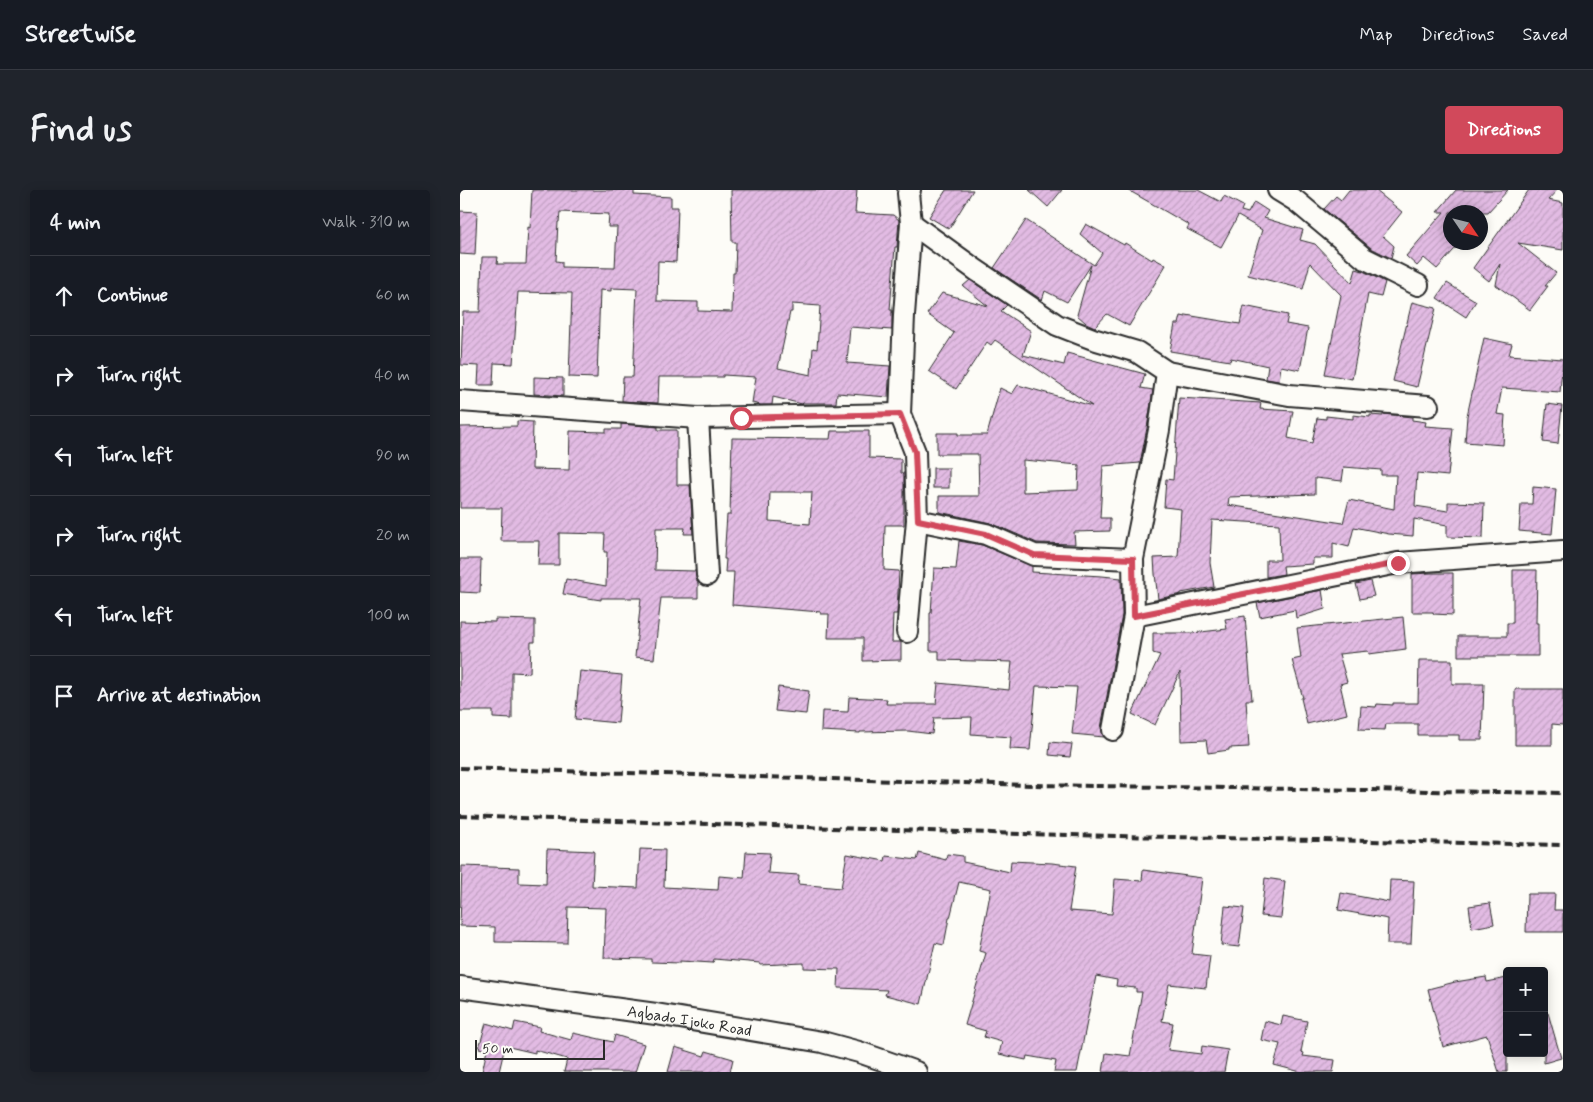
<!DOCTYPE html>
<html lang="en">
<head>
<meta charset="utf-8">
<style>
  body { margin:0; font-family:Mynerve,sans-serif; background:#20242c; color:#f1f3f6 }
  .controls { position:absolute; right:15px; bottom:15px; display:grid; overflow:hidden; border-radius:5px; box-shadow:0 2px 12px #0003 }
  .controls button { width:45px; height:45px; display:grid; place-items:center; padding:0; border:0; border-bottom:1px solid #363941; background:#171b24; color:#f1f3f6; font:25px sans-serif }
  .compass { position:absolute; left:983px; top:15px; width:45px; height:45px; border-radius:50%; background:#171b24; box-shadow:0 2px 12px #0003; rotate:125deg }
  .scale { position:absolute; left:15px; bottom:12px; width:130px; box-sizing:border-box; padding-left:5px; border:2px solid #2b2b2b; border-top:0; font-size:14px; line-height:18px; white-space:nowrap; color:#2b2b2b; -webkit-text-stroke:4px #fdfcf7; paint-order:stroke }
  .stop { position:absolute; width:15px; height:15px; margin:-11px; border:4px solid #d1495b; border-radius:50%; background:#fff }
  .stop.end { background:#d1495b; border-color:#fff; box-shadow:0 1px 5px #0008 }
  .list { margin:0; padding:0; list-style:none }
  h2 { display:flex; justify-content:space-between; align-items:center; height:65px; margin:0; padding:0 20px; font-size:21px }
  h2 small { font-size:16px; font-weight:400; color:#9ea1a6 }
  .list li { display:grid; grid-template-columns:32px 1fr auto; gap:15px; align-items:center; box-sizing:border-box; height:80px; padding:0 20px; border-top:1px solid #363941 }
  .list b { display:block; font-size:19px; white-space:nowrap }
  .list em { font-size:16px; font-style:normal; color:#9ea1a6 }
  .icon { flex:none; width:28px; height:28px; fill:none; stroke:currentColor; stroke-width:2; stroke-linecap:round; stroke-linejoin:round }
  .map { position:relative; flex:none; width:1103px; height:882px; overflow:hidden; border-radius:5px }
  header { display:flex; align-items:center; gap:30px; box-sizing:border-box; height:70px; padding:0 25px; background:#171b24; border-bottom:1px solid #363941 }
  header strong { font-size:24px }
  nav { display:flex; gap:28px; margin-inline-start:auto; font-size:18px }
  .intro { display:flex; align-items:center; justify-content:space-between; box-sizing:border-box; height:120px; padding:0 30px }
  h1 { margin:0; font-size:35px }
  .button { padding:12px 22px; border-radius:5px; background:#d1495b; color:#fff; font-size:18px; font-weight:700 }
  main { display:flex; gap:30px; padding:0 30px }
  aside { flex:1; background:#171b24; border-radius:5px; box-shadow:0 2px 12px #0003 }
  .map>svg:first-child { display:block }
  .building { fill:url(#building-hatch); stroke:#2b2b2b; fill-rule:evenodd }
  .lines { fill:none; stroke-linecap:round; stroke-linejoin:round }
  .minor-casing { stroke:#2b2b2b; stroke-width:24 }
  .minor { stroke:#fdfcf7; stroke-width:20 }
  .rail { stroke:#2b2b2b; stroke-width:4; stroke-dasharray:8 4; stroke-linecap:butt }
  .route { stroke:#d1495b; stroke-width:6 }
  .labels { text-anchor:middle; stroke-width:4.5; stroke-linejoin:round; paint-order:stroke }
  .street-label { font-size:16px; fill:#2b2b2b; stroke:#fdfcf7 }
</style>
</head>
<body>
<header>
<strong>Streetwise</strong>
<nav><a>Map</a><a>Directions</a><a>Saved</a></nav>
</header>
<div class="intro"><h1>Find us</h1><a class="button">Directions</a></div>
<main>
<aside>
<h2>4 min<small>Walk · 310 m</small></h2>
<ul class="list">
<li><svg class="icon" aria-label="ahead" viewBox="0 0 24 24"><path d="M12 20V5M6 11l6-6 6 6"/></svg><div><b>Continue</b></div><em>60 m</em></li>
<li><svg class="icon" aria-label="right" viewBox="0 0 24 24"><path d="M7 20v-9h11M14 6l5 5-5 5"/></svg><div><b>Turn right</b></div><em>40 m</em></li>
<li><svg class="icon" aria-label="left" viewBox="0 0 24 24"><path d="M17 20v-9H6M10 6l-5 5 5 5"/></svg><div><b>Turn left</b></div><em>90 m</em></li>
<li><svg class="icon" aria-label="right" viewBox="0 0 24 24"><path d="M7 20v-9h11M14 6l5 5-5 5"/></svg><div><b>Turn right</b></div><em>20 m</em></li>
<li><svg class="icon" aria-label="left" viewBox="0 0 24 24"><path d="M17 20v-9H6M10 6l-5 5 5 5"/></svg><div><b>Turn left</b></div><em>100 m</em></li>
<li><svg class="icon" aria-label="arrive" viewBox="0 0 24 24"><path d="M6 21V4h12l-3 4 3 4H6"/></svg><div><b>Arrive at destination</b></div></li>
</ul>
</aside>
<div class="map">
<svg width="1103" height="882" viewBox="0 0 1103 882">
  <defs>
    <pattern id="building-hatch" width="6" height="6" patternUnits="userSpaceOnUse" patternTransform="scale(1.25)"><rect width="6" height="6" fill="#e2bbe3"/><path d="M-1 1l2-2M0 6l6-6M5 7l2-2" fill="none" stroke="#c2a1c3"/></pattern>
  </defs>
  <rect width="100%" height="100%" fill="#fdfcf7"/>
  <filter id="ink" filterUnits="userSpaceOnUse"><feTurbulence type="fractalNoise" baseFrequency=".02" numOctaves="2"/><feDisplacementMap in="SourceGraphic" scale="10" xChannelSelector="R" yChannelSelector="G"/><feConvolveMatrix kernelMatrix="1 2 1 2 8 2 1 2 1" color-interpolation-filters="sRGB"/></filter>
  <g filter="url(#ink)">
    <g class="building">
      <path d="M 72,0 L 174,0 L 174,5 L 211,7 L 211,17 L 218,17 L 216,72 L 198,71 L 197,111 L 238,112 L 238,121 L 272,122 L 273,83 L 275,83 L 276,52 L 272,52 L 271,0 L 397,0 L 395,23 L 433,25 L 439,30 L 437,57 L 435,57 L 430,120 L 432,120 L 432,140 L 390,137 L 387,173 L 430,176 L 428,207 L 377,203 L 376,213 L 343,213 L 342,214 L 313,207 L 312,215 L 301,215 L 292,213 L 296,187 L 263,185 L 263,187 L 199,187 L 198,213 L 162,211 L 163,187 L 173,187 L 177,99 L 151,98 L 151,101 L 140,100 L 137,188 L 109,187 L 112,103 L 58,102 L 53,174 L 34,173 L 33,195 L 18,195 L 19,176 L 1,175 L 3,122 L 20,122 L 22,67 L 38,67 L 37,74 L 66,74 L 68,37 L 70,38 ZM 100,22 L 149,24 L 148,37 L 157,37 L 155,78 L 102,77 L 102,72 L 96,71 L 98,32 L 99,32 ZM 332,114 L 360,116 L 357,159 L 353,158 L 351,185 L 318,178 L 330,122 L 332,122 Z"/>
      <path d="M 486,0 L 513,0 L 489,39 L 469,27 Z"/>
      <path d="M 569,0 L 602,0 L 588,17 Z"/>
      <path d="M 668,0 L 738,0 L 761,12 L 764,6 L 783,16 L 781,21 L 788,23 L 794,12 L 808,21 L 804,28 L 843,40 L 840,50 L 855,54 L 892,93 L 896,79 L 903,81 L 925,92 L 921,107 L 908,104 L 892,189 L 865,184 L 881,105 L 850,73 L 843,99 L 788,85 L 802,40 L 778,26 L 761,57 L 727,39 L 729,35 Z"/>
      <path d="M 889,0 L 915,0 L 942,22 L 923,46 L 934,56 L 931,68 L 911,58 L 864,19 L 876,6 L 881,10 Z"/>
      <path d="M 996,0 L 1048,0 L 1028,22 L 990,22 L 990,52 L 1001,52 L 977,79 L 964,68 L 957,76 L 946,66 L 984,22 L 977,22 Z"/>
      <path d="M 1069,0 L 1097,0 L 1088,10 L 1103,13 L 1103,60 L 1058,53 L 1096,83 L 1085,96 L 1088,96 L 1070,120 L 1036,95 L 1040,74 L 1029,91 L 1013,78 Z"/>
      <path d="M 0,21 L 17,22 L 15,65 L 0,64 Z"/>
      <path d="M 566,30 L 634,75 L 642,63 L 620,44 L 626,34 L 664,55 L 665,53 L 692,70 L 693,68 L 706,75 L 669,136 L 647,124 L 635,137 L 626,133 L 617,125 L 631,75 L 607,112 L 585,101 L 582,110 L 534,78 Z"/>
      <path d="M 510,90 L 547,115 L 541,121 L 571,141 L 563,165 L 604,175 L 607,163 L 685,184 L 681,198 L 693,200 L 687,238 L 680,273 L 643,276 L 640,328 L 650,328 L 650,341 L 614,342 L 615,354 L 577,353 L 531,333 L 479,322 L 479,306 L 519,306 L 518,264 L 477,264 L 477,243 L 498,243 L 498,245 L 527,245 L 540,198 L 552,204 L 558,195 L 632,216 L 535,150 L 531,155 L 527,152 L 496,199 L 469,181 L 494,143 L 467,124 L 482,103 L 528,116 L 503,96 ZM 563,270 L 619,275 L 618,300 L 563,302 Z"/>
      <path d="M 987,93 L 1016,111 L 1006,127 L 977,108 Z"/>
      <path d="M 952,112 L 976,118 L 957,197 L 933,191 Z"/>
      <path d="M 784,116 L 828,125 L 826,134 L 848,138 L 840,180 L 821,176 L 819,191 L 806,189 L 808,176 L 771,168 L 770,171 L 710,161 L 715,134 L 719,134 L 721,126 L 726,127 L 726,125 L 780,134 Z"/>
      <path d="M 1024,148 L 1052,154 L 1049,165 L 1103,169 L 1100,202 L 1042,198 L 1037,224 L 1045,225 L 1043,255 L 1005,252 L 1007,226 Z"/>
      <path d="M 74,187 L 103,188 L 103,206 L 74,204 Z"/>
      <path d="M 719,208 L 801,213 L 800,219 L 833,221 L 828,248 L 852,253 L 857,228 L 866,229 L 866,226 L 893,229 L 893,225 L 910,227 L 910,225 L 923,226 L 923,224 L 952,227 L 952,230 L 966,232 L 965,236 L 993,238 L 988,286 L 957,283 L 955,316 L 988,321 L 988,312 L 1024,313 L 1023,348 L 987,347 L 987,335 L 954,329 L 953,346 L 929,344 L 894,337 L 889,357 L 873,353 L 873,368 L 853,368 L 853,374 L 823,376 L 824,384 L 806,387 L 806,370 L 820,370 L 819,334 L 752,330 L 750,373 L 754,397 L 721,403 L 721,404 L 698,409 L 695,384 L 694,368 L 718,367 L 721,319 L 704,317 L 706,289 L 713,290 ZM 884,277 L 921,280 L 921,285 L 936,285 L 934,319 L 889,310 L 883,333 L 768,315 L 769,307 L 855,304 L 855,288 L 882,291 Z"/>
      <path d="M 1087,214 L 1102,216 L 1098,254 L 1083,252 Z"/>
      <path d="M 57,231 L 73,232 L 72,279 L 109,280 L 110,241 L 146,242 L 146,239 L 161,239 L 161,234 L 198,237 L 198,240 L 217,240 L 217,295 L 230,295 L 233,344 L 224,344 L 225,338 L 196,338 L 195,380 L 235,381 L 238,393 L 238,408 L 201,408 L 194,469 L 175,467 L 181,408 L 141,408 L 141,410 L 103,404 L 106,389 L 146,396 L 147,362 L 144,362 L 145,344 L 99,343 L 99,375 L 78,375 L 79,351 L 41,351 L 42,318 L 0,318 L 0,237 L 57,236 Z"/>
      <path d="M 371,241 L 409,241 L 409,268 L 441,269 L 441,283 L 444,283 L 444,335 L 425,335 L 424,380 L 439,381 L 437,424 L 433,424 L 432,452 L 441,452 L 441,470 L 403,471 L 403,448 L 368,448 L 369,424 L 361,424 L 361,422 L 272,415 L 274,382 L 265,382 L 266,369 L 264,369 L 267,325 L 270,325 L 272,248 L 370,249 ZM 310,302 L 352,302 L 350,334 L 309,331 Z"/>
      <rect x="473" y="278" width="16" height="20"/>
      <path d="M 1073,297 L 1096,299 L 1092,344 L 1059,341 L 1061,314 L 1072,314 Z"/>
      <path d="M 499,351 L 522,355 L 572,376 L 572,382 L 642,386 L 661,388 L 662,425 L 641,538 L 644,547 L 612,544 L 617,497 L 576,496 L 570,560 L 550,559 L 551,547 L 511,544 L 512,527 L 474,528 L 472,544 L 448,541 L 400,542 L 400,543 L 361,541 L 362,521 L 388,522 L 389,507 L 427,509 L 426,514 L 476,514 L 478,493 L 549,500 L 552,472 L 479,470 L 479,461 L 470,461 L 470,423 L 471,423 L 474,378 L 496,379 Z"/>
      <path d="M 0,369 L 21,369 L 20,403 L 0,402 Z"/>
      <path d="M 1053,380 L 1077,380 L 1076,433 L 1078,433 L 1078,466 L 998,466 L 998,446 L 1047,446 L 1047,433 L 1053,433 Z"/>
      <path d="M 971,383 L 993,383 L 993,425 L 973,424 L 973,422 L 952,422 L 952,384 Z"/>
      <path d="M 910,391 L 914,406 L 900,409 L 896,394 Z"/>
      <path d="M 862,400 L 865,419 L 836,428 L 835,420 L 800,427 L 797,413 Z"/>
      <path d="M 785,426 L 792,510 L 786,510 L 789,557 L 769,558 L 769,560 L 748,563 L 746,550 L 721,551 L 720,482 L 695,535 L 672,524 L 700,465 L 693,463 L 693,443 L 732,443 L 767,439 L 765,429 Z"/>
      <path d="M 943,427 L 946,459 L 909,464 L 908,461 L 879,464 L 887,492 L 880,494 L 887,524 L 847,534 L 841,508 L 843,508 L 832,470 L 841,468 L 837,438 Z"/>
      <path d="M 35,429 L 75,430 L 75,452 L 71,452 L 70,483 L 52,482 L 52,529 L 33,528 L 33,521 L 0,521 L 0,431 L 35,432 Z"/>
      <path d="M 959,470 L 992,470 L 992,494 L 1024,494 L 1022,550 L 999,550 L 999,545 L 958,545 L 958,534 L 926,534 L 925,540 L 899,539 L 901,516 L 916,517 L 917,514 L 933,515 L 933,513 L 958,513 Z"/>
      <path d="M 120,481 L 162,485 L 158,533 L 115,529 Z"/>
      <path d="M 318,497 L 349,501 L 346,524 L 315,521 Z"/>
      <path d="M 1055,499 L 1103,499 L 1103,535 L 1092,534 L 1092,555 L 1055,555 Z"/>
      <path d="M 590,552 L 612,554 L 610,567 L 589,565 Z"/>
      <path d="M 87,659 L 134,661 L 132,696 L 178,698 L 180,659 L 205,660 L 204,697 L 258,700 L 259,686 L 284,688 L 286,662 L 310,663 L 308,683 L 339,685 L 338,694 L 381,698 L 387,664 L 425,671 L 426,666 L 457,670 L 459,663 L 486,670 L 487,664 L 503,666 L 503,672 L 550,682 L 551,671 L 592,673 L 616,676 L 609,721 L 652,724 L 655,689 L 682,691 L 683,680 L 742,688 L 732,764 L 750,766 L 746,798 L 709,794 L 702,831 L 713,833 L 708,860 L 741,864 L 742,856 L 768,860 L 764,882 L 643,882 L 646,863 L 670,866 L 682,802 L 676,802 L 676,798 L 656,796 L 657,790 L 636,786 L 617,882 L 594,882 L 596,871 L 567,866 L 566,870 L 539,864 L 542,852 L 524,847 L 526,841 L 505,835 L 526,763 L 519,761 L 531,699 L 499,692 L 490,728 L 489,728 L 484,755 L 475,753 L 461,814 L 425,805 L 427,800 L 378,798 L 379,779 L 344,778 L 344,773 L 300,775 L 300,773 L 254,769 L 253,773 L 220,771 L 220,773 L 191,772 L 191,769 L 144,768 L 146,718 L 108,717 L 107,753 L 35,752 L 35,737 L 0,736 L 2,676 L 59,678 L 59,693 L 86,694 Z"/>
      <path d="M 805,688 L 825,691 L 821,728 L 801,726 Z"/>
      <path d="M 930,690 L 954,691 L 951,754 L 927,754 L 928,729 L 878,720 L 881,703 L 929,712 Z"/>
      <path d="M 1067,704 L 1095,704 L 1094,720 L 1103,720 L 1103,742 L 1066,742 Z"/>
      <path d="M 1030,713 L 1034,734 L 1012,738 L 1009,716 Z"/>
      <path d="M 765,716 L 784,718 L 779,757 L 761,755 Z"/>
      <path d="M 1026,787 L 1027,792 L 1047,788 L 1047,882 L 1039,882 L 1027,845 L 983,857 L 968,799 L 995,792 Z"/>
      <path d="M 1088,823 L 1101,868 L 1084,873 L 1084,824 Z"/>
      <path d="M 823,826 L 847,831 L 841,862 L 844,863 L 843,866 L 875,870 L 873,882 L 841,882 L 814,875 L 820,854 L 801,850 L 805,831 L 821,835 Z"/>
      <path d="M 55,832 L 80,837 L 79,841 L 111,850 L 113,843 L 153,852 L 155,845 L 184,854 L 175,882 L 104,882 L 107,869 L 75,860 L 75,863 L 45,856 L 39,882 L 22,882 L 27,860 L 19,858 L 26,833 L 53,841 Z"/>
      <path d="M 215,857 L 244,866 L 246,861 L 273,869 L 270,882 L 208,882 Z"/>
    </g>
    <g class="lines">
      <g class="minor-casing">
        <g id="minor">
          <path d="M 818,0 L 836,11 L 904,68 L 958,95"/>
          <path d="M 451,33 L 516,80 L 597,135 L 633,149 L 677,162 L 707,182 L 699,240 L 673,369 L 674,426 L 653,540"/>
          <path d="M 707,182 L 829,205 L 968,216"/>
          <path d="M 0,211 L 238,228 L 440,224"/>
          <path d="M 238,228 L 247,385"/>
          <path d="M 457,330 L 526,344 L 574,365 L 673,369"/>
          <path d="M 674,426 L 938,373 L 1103,361"/>
          <path d="M 447,442 L 457,330 L 455,262 L 440,224 L 444,125 L 451,33 L 448,3 L 450,0"/>
          <path id="s1" d="M 0,797 L 196,824 L 362,852 L 399,862 L 456,882"/>
        </g>
      </g>
      <use href="#minor" class="minor"/>
      <g class="rail">
        <path d="M 0,578 L 572,595 L 1103,603"/>
        <path d="M 0,626 L 563,644 L 1103,655"/>
      </g>
    </g>
  </g>
  <g class="lines" filter="url(#ink)">
    <path class="route" d="M 281,228 L 440,224 L 455,262 L 458,330 L 526,344 L 574,365 L 673,369 L 674,426 L 938,373"/>
  </g>
  <g class="labels">
    <g class="street-label">
      <text dy="6" stroke="none"><textPath href="#s1" startOffset="232">Agbado Ijoko Road</textPath></text>
    </g>
  </g>
</svg>
<div class="controls">
<button>+</button>
<button>−</button>
</div>
<svg class="compass" viewBox="-18 -18 36 36"><path d="M0-13l5 13h-10z" fill="#e53935"/><path d="M0 13l5-13h-10z" fill="#9ea1a6"/></svg>
<div class="scale">50 m</div>
<div class="stop" style="left:281px;top:228px"></div>
<div class="stop end" style="left:938px;top:373px"></div>
</div>
</main>
</body>
</html>
